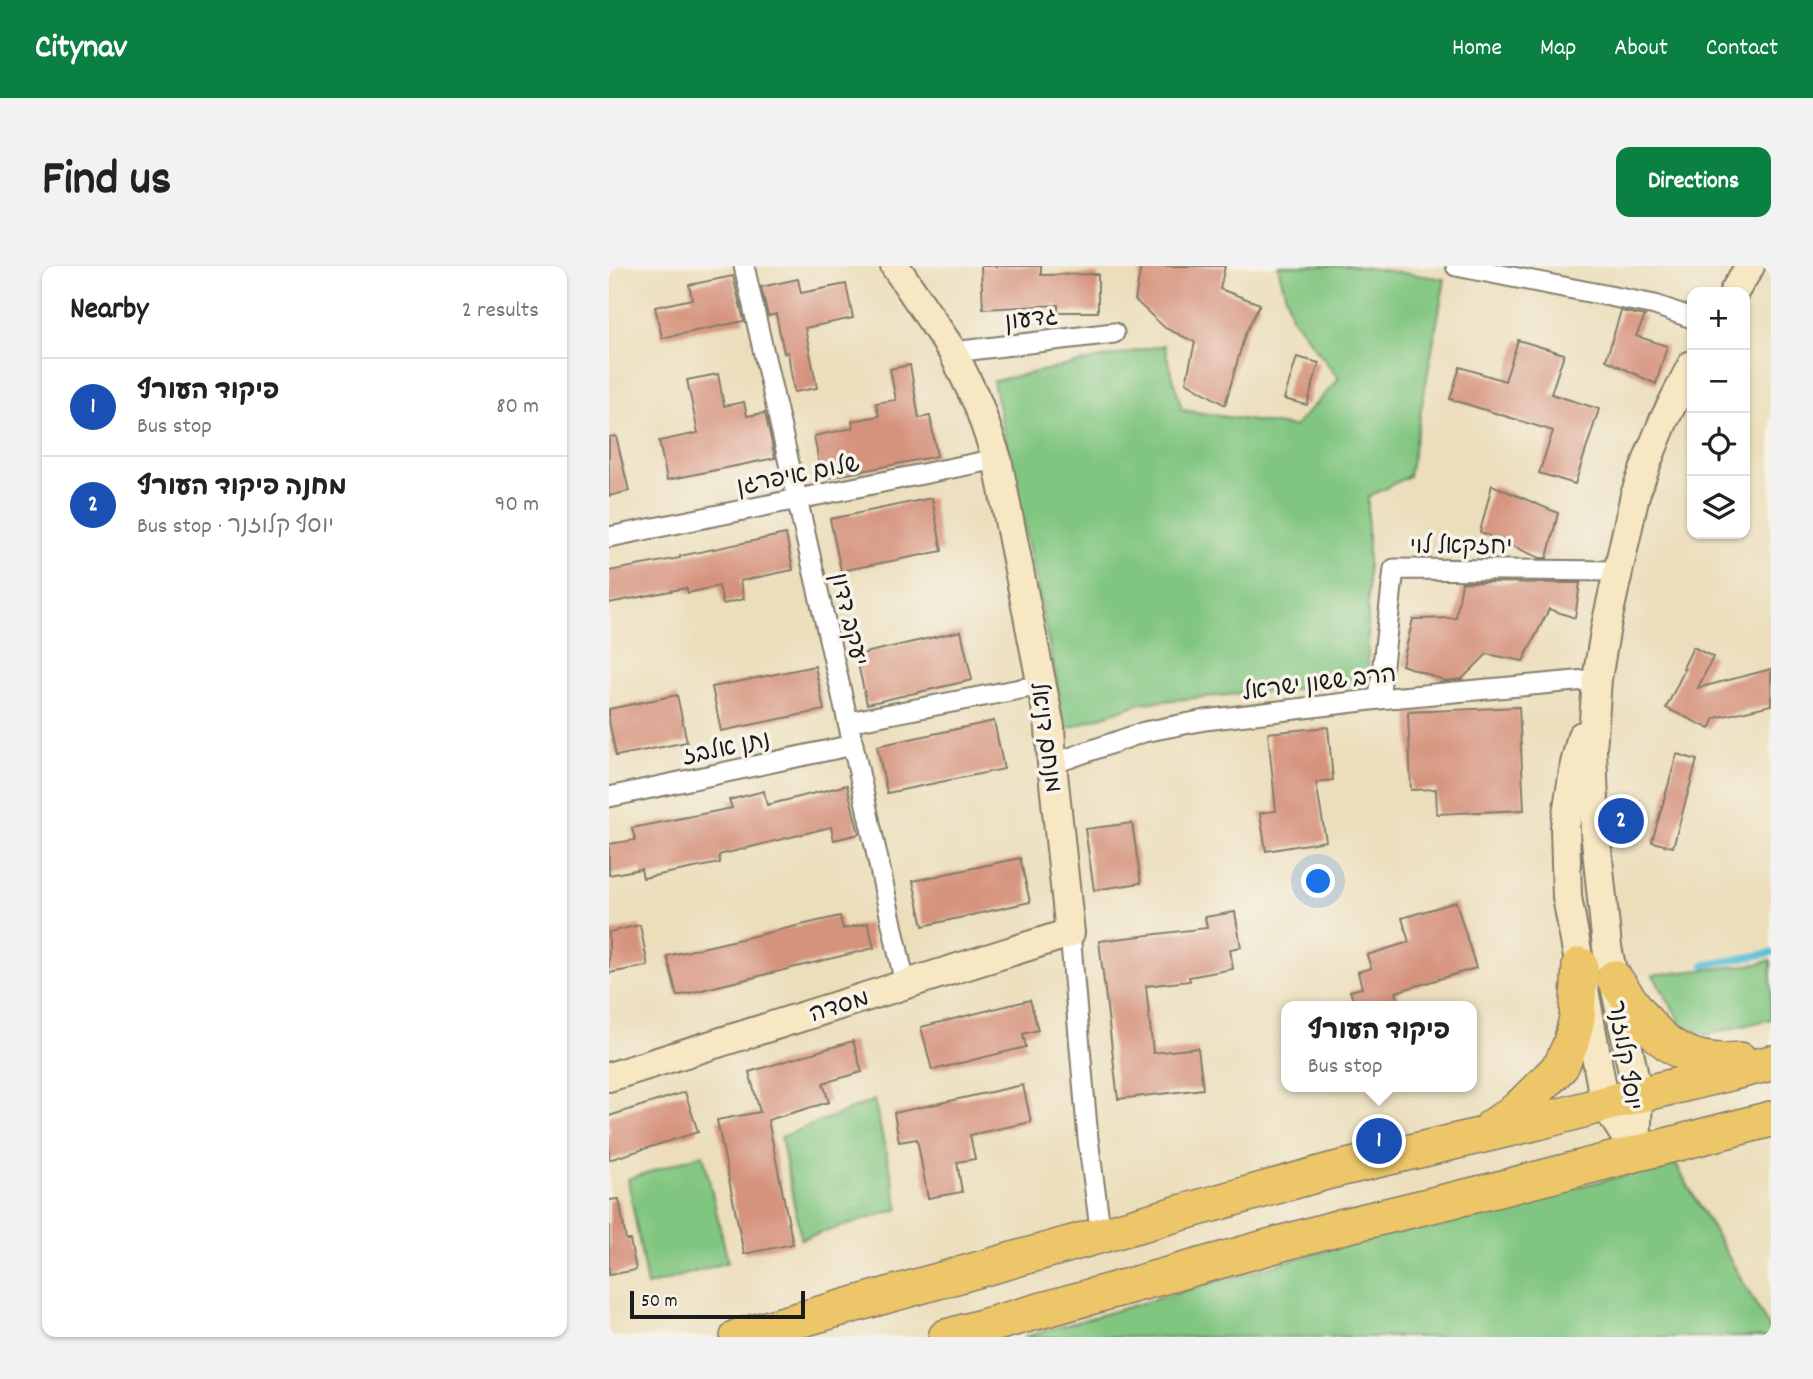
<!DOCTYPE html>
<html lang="en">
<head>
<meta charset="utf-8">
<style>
  body { margin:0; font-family:Dekko,"Playpen Sans Hebrew",sans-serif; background:#f2f2f2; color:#222 }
  .controls { position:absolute; right:21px; top:21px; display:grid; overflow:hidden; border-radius:14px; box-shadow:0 2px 5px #0004 }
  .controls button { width:63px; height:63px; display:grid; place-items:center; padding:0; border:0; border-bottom:2px solid #e0e0e0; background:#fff; color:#222; font:35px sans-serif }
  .scale { position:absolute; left:21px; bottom:18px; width:175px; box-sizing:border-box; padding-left:7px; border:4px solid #1c1c1c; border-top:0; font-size:19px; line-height:24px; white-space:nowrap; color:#1c1c1c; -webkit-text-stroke:5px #f7f3e8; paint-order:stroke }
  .you { position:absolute; left:710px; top:616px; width:24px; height:24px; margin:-18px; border:5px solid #fff; border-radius:50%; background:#1a73e8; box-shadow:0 0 0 10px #1a73e833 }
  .badge { display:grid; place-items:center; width:46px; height:46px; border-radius:50%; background:#0b8043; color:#fff; font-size:23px; font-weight:700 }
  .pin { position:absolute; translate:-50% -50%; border:4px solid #fff; box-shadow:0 2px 7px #0006 }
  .popup { position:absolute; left:672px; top:735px; width:196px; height:91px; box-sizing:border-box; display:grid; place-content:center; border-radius:14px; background:#fff; filter:drop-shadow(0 2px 5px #0005); font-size:23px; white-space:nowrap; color:#767676 }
  .popup b { font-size:26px; color:#222 }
  .popup::after { content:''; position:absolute; left:50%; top:100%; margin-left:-14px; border:14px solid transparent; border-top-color:#fff }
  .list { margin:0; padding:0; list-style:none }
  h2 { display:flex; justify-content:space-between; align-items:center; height:91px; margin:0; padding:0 28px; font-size:30px }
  h2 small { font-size:23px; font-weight:400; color:#767676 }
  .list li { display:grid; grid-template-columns:46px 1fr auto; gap:21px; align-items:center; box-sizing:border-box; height:98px; padding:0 28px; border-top:2px solid #e0e0e0 }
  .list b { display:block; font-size:26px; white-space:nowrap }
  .list p { margin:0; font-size:23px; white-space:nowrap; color:#767676 }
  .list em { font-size:23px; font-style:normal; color:#767676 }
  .icon { flex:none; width:38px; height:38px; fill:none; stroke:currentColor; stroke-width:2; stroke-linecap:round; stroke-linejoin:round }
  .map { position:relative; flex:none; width:1162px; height:1071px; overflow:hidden; border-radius:14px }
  header { display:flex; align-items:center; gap:42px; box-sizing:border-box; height:98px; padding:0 35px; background:#0b8043; color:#fff }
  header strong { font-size:33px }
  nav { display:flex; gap:38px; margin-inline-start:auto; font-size:24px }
  .intro { display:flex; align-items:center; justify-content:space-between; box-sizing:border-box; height:168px; padding:0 42px }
  h1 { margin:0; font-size:49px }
  .button { padding:18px 32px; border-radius:14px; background:#0b8043; color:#fff; font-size:24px; font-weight:700 }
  main { display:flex; gap:42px; padding:0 42px }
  aside { flex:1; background:#fff; border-radius:14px; box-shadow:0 2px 5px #0004 }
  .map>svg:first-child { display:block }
  .green { fill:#81c680; stroke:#4e714e; stroke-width:2 }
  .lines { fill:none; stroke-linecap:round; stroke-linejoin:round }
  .stream { stroke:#57bed5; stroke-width:7 }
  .building { fill:#d5927c }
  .street-casing { stroke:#847d6c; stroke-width:23 }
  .secondary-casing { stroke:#847d6c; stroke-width:32 }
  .highway-casing { stroke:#847d6c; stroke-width:38 }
  .street { stroke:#fff; stroke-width:19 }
  .secondary { stroke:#f7e8c3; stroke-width:28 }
  .highway { stroke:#ecc669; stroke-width:35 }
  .labels { text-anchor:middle; stroke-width:7; stroke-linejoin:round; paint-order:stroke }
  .street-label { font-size:24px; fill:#1c1c1c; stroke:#f7f3e8 }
</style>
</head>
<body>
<header>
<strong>Citynav</strong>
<nav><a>Home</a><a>Map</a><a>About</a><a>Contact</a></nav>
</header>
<div class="intro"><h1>Find us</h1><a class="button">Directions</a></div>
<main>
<aside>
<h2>Nearby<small>2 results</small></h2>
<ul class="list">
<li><span class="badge" style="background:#1a4fb4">1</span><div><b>פיקוד העורף</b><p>Bus stop</p></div><em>80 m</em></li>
<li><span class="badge" style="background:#1a4fb4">2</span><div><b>מחנה פיקוד העורף</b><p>Bus stop · יוסף קלוזנר</p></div><em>90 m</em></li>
</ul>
</aside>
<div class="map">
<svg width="1162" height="1071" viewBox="0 0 1162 1071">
  <rect width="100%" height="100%" fill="#f7f3e8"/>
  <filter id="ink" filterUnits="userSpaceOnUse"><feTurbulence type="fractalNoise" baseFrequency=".0143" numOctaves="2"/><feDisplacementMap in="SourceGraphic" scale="14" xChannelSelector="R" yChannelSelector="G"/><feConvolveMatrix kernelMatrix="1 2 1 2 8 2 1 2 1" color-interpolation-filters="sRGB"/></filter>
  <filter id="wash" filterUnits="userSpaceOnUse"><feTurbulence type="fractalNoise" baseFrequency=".00686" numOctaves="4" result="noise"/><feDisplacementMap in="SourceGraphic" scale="28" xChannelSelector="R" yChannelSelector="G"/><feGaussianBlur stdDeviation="1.57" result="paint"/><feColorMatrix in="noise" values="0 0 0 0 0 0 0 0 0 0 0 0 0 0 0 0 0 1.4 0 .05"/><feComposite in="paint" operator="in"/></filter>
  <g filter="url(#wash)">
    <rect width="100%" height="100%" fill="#ecdebb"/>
    <g class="green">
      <path d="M 669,0 L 745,0 L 836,13 L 800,210 L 759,231 L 759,416 L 532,437 L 455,464 L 447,412 L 384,115 L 555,79 L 573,144 L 685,161 L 730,113 L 682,50 Z"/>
      <path d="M 1162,694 L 1162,753 L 1097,769 L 1073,758 L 1044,709 L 1149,698 Z"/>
      <path d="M 265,834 L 290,943 L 192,973 L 172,871 Z"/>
      <path d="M 94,888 L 119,996 L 38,1020 L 19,913 Z"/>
      <path d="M 1066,897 L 1162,1065 L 1162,1071 L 415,1071 L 763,971 Z"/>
    </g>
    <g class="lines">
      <path class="stream" d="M 1095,699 L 1162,687"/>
    </g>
    <g id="blocks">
      <g class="building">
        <path d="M 372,0 L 432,0 L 432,9 L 489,8 L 489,46 L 449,46 L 449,39 L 374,43 Z"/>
        <path d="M 532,0 L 616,0 L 611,23 L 651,38 L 636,68 L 616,139 L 577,116 L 586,76 L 556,62 L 526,34 Z"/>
        <path d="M 124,10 L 135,55 L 53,72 L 46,41 L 83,33 L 80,19 Z"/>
        <path d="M 189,13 L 192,27 L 237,18 L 244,52 L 196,62 L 208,122 L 185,126 L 179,86 L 175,87 L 167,48 L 159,50 L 152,21 Z"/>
        <path d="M 1012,45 L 1036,50 L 1027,70 L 1058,80 L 1047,118 L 997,94 Z"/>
        <path d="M 909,74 L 955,88 L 942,128 L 990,143 L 966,218 L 930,207 L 944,165 L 841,133 L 851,101 L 896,115 Z"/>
        <path d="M 688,91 L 710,97 L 698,139 L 675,133 Z"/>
        <path d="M 301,99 L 310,152 L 321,150 L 328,190 L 213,213 L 205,170 L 244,162 L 243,155 L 270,150 L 267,137 L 287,134 L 281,103 Z"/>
        <path d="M 109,108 L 115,140 L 135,136 L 138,150 L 156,147 L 166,192 L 58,214 L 50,175 L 89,167 L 78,114 Z"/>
        <path d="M 7,170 L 20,225 L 0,230 L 0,171 Z"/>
        <path d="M 883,219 L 949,247 L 938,292 L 931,292 L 871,266 Z"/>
        <path d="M 323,232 L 333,285 L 232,305 L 221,253 Z"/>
        <path d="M 177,268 L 184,304 L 131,315 L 135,333 L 114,338 L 110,320 L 79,327 L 77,322 L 0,337 L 0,305 L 71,292 L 71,290 Z"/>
        <path d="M 853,316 L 971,317 L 966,352 L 940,343 L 914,395 L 878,388 L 853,413 L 837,415 L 793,399 L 804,353 L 847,352 Z"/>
        <path d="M 352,365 L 363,414 L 258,438 L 247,389 Z"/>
        <path d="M 1084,381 L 1104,391 L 1089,422 L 1162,403 L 1162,439 L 1106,452 L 1101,463 L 1057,442 L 1076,403 L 1074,402 Z"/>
        <path d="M 206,400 L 215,444 L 112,465 L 103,421 Z"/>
        <path d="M 68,429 L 78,476 L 7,490 L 0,455 L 0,443 Z"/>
        <path d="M 910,441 L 915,544 L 828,548 L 827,523 L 802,524 L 799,446 Z"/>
        <path d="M 385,455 L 395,503 L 278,527 L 268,480 Z"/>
        <path d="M 719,461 L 724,514 L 707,516 L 717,575 L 657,585 L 651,547 L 667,545 L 659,467 Z"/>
        <path d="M 1068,488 L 1088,494 L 1064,581 L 1043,576 Z"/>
        <path d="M 238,519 L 250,568 L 225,574 L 222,561 L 110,589 L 111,597 L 34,612 L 32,603 L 0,609 L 0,578 L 26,574 L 23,562 L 123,542 L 120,534 L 155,525 L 158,539 Z"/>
        <path d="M 523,557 L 532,617 L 485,624 L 476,563 Z"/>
        <path d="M 411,592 L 421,636 L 314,660 L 304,615 Z"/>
        <path d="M 847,636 L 867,702 L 787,726 L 791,740 L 746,740 L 741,725 L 753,722 L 749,706 L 762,702 L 758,689 L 800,676 L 793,652 Z"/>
        <path d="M 626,646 L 632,681 L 621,683 L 624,703 L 580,711 L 581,715 L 537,720 L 544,787 L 589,782 L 594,823 L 509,833 L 490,675 L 598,662 L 596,651 Z"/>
        <path d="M 231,650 L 234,663 L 259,657 L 265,682 L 68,730 L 58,690 Z"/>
        <path d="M 31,659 L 39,700 L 0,707 L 0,666 Z"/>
        <path d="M 421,734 L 429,764 L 414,768 L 417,781 L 323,804 L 312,761 Z"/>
        <path d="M 244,775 L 253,806 L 214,817 L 220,836 L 159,854 L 184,978 L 135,988 L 108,854 L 151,846 L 140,806 Z"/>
        <path d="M 414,819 L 422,856 L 361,869 L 366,893 L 348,896 L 353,926 L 319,932 L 308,873 L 290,876 L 285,847 Z"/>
        <path d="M 76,826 L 89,866 L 0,894 L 0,850 Z"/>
        <path d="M 10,933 L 17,974 L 21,974 L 27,1004 L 0,1009 L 0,934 Z"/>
      </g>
    </g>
  </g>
  <g filter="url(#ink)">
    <use href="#blocks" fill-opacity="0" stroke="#847d6c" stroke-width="2"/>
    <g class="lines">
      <g class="street-casing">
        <g id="street">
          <path d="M 135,0 L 239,456 L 296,718"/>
          <path d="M 847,0 L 1046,39 L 1083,52"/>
          <path d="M 344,86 L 505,67"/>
          <path d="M 0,271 L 388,193"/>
          <path d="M 770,433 L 785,303 L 1008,305"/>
          <path d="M 239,456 L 432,419"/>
          <path d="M 443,498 L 535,466 L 596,454 L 770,433 L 988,413"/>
          <path d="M 0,531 L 244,479"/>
          <path d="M 461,667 L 479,873 L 492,969"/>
        </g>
      </g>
      <g class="secondary-casing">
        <g id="secondary">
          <path d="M 1125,26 L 1141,0"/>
          <path d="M 973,470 L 966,498 L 956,561 L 958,631 L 996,838 L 1027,887"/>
          <path d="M 0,811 L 461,667 L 443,498 L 441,461 L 388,193 L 369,138 L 344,86 L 286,0"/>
          <path d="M 1027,887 L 1029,829 L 998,681 L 986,564 L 983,483 L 988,413 L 997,360 L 1026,229 L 1041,188 L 1055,154 L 1083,99"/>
        </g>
      </g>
      <g class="highway-casing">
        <g id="highway">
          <path d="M 1005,712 C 1040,761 1062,802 1131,794"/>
          <path d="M 883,861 L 909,843 L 952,800 L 962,777 L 968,752 L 971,699"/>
          <path d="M 129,1071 L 721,905 L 929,856 L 1029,829 L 1162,797"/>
          <path d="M 337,1071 L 731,961 L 882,925 L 1162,853"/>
        </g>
      </g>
      <use href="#street" class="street"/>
      <use href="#secondary" class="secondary"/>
      <use href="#highway" class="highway"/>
    </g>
  </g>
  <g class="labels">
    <g class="street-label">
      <text transform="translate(422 52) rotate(-7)" y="8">גדעון</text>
      <text transform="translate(189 208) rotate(-11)" y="8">שלום איפרגן</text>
      <text x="852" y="287">יחזקאל לוי</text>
      <text transform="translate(241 353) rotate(77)" y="8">יעקב דדון</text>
      <text transform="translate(710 416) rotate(-7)" y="8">הרב ששון ישראל</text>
      <text transform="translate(438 471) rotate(82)" y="8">מנחם דניאל</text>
      <text transform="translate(117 481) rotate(-12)" y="8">נתן אלבז</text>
      <text transform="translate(230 739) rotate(-17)" y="8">מסדה</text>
      <text transform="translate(1017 789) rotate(81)" y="8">יוסף קלוזנר</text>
    </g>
  </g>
</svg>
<div class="controls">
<button>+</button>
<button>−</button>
<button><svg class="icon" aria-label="locate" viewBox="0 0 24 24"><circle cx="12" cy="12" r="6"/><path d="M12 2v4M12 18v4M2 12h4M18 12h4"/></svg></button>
<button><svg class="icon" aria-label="layers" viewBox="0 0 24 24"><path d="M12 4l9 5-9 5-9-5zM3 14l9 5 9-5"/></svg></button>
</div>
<div class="scale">50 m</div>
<div class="you"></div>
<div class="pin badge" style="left:770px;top:875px;background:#1a4fb4">1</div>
<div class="popup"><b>פיקוד העורף</b>Bus stop</div>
<div class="pin badge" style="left:1012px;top:555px;background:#1a4fb4">2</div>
</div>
</main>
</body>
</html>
